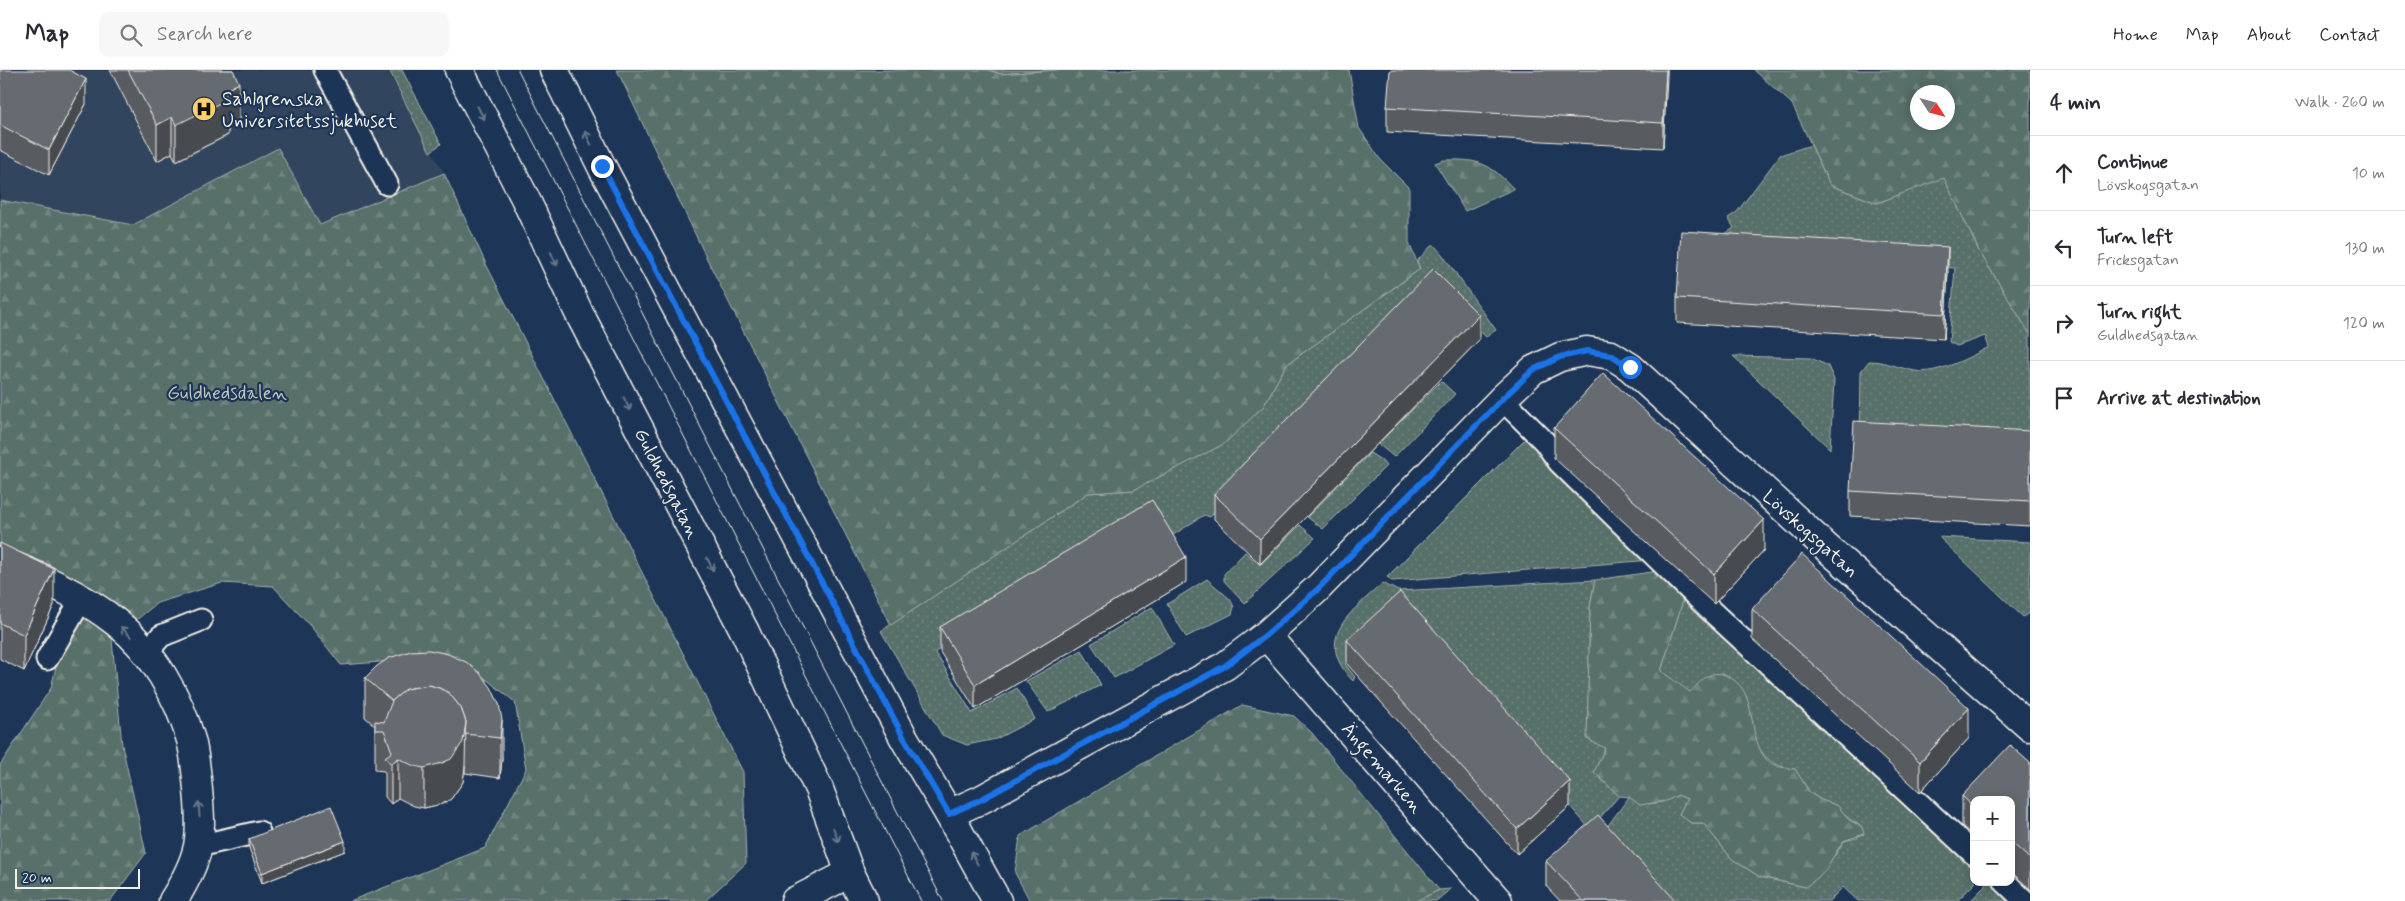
<!DOCTYPE html>
<html lang="en">
<head>
<meta charset="utf-8">
<style>
  body { margin:0; font-family:Mynerve,sans-serif; background:#f7f7f7; color:#2b2b33 }
  .controls { position:absolute; right:15px; bottom:15px; display:grid; overflow:hidden; border-radius:10px; box-shadow:0 2px 12px #0003 }
  .controls button { width:45px; height:45px; display:grid; place-items:center; padding:0; border:0; border-bottom:1px solid #e1e1e2; background:#fff; color:#2b2b33; font:25px sans-serif }
  .compass { position:absolute; left:1910px; top:15px; width:45px; height:45px; border-radius:50%; background:#fff; box-shadow:0 2px 12px #0003; rotate:126deg }
  .scale { position:absolute; left:15px; bottom:12px; width:125px; box-sizing:border-box; padding-left:5px; border:2px solid #f4f1e8; border-top:0; font-size:14px; line-height:18px; white-space:nowrap; color:#f4f1e8; -webkit-text-stroke:4px #1d3557; paint-order:stroke }
  .stop { position:absolute; width:15px; height:15px; margin:-11px; border:4px solid #1a73e8; border-radius:50%; background:#fff }
  .stop.end { background:#1a73e8; border-color:#fff; box-shadow:0 1px 5px #0008 }
  .list { margin:0; padding:0; list-style:none }
  h2 { display:flex; justify-content:space-between; align-items:center; height:65px; margin:0; padding:0 20px; font-size:21px }
  h2 small { font-size:16px; font-weight:400; color:#7c7c81 }
  .list li { display:grid; grid-template-columns:32px 1fr auto; gap:15px; align-items:center; box-sizing:border-box; height:75px; padding:0 20px; border-top:1px solid #e1e1e2 }
  .list b { display:block; font-size:19px; white-space:nowrap }
  .list p { margin:0; font-size:16px; white-space:nowrap; color:#7c7c81 }
  .list em { font-size:16px; font-style:normal; color:#7c7c81 }
  .icon { flex:none; width:28px; height:28px; fill:none; stroke:currentColor; stroke-width:2; stroke-linecap:round; stroke-linejoin:round }
  .map { position:relative; flex:none; width:2030px; height:831px; overflow:hidden }
  header { display:flex; align-items:center; gap:30px; box-sizing:border-box; height:70px; padding:0 25px; background:#fff; border-bottom:1px solid #e1e1e2 }
  header strong { font-size:24px }
  nav { display:flex; gap:28px; margin-inline-start:auto; font-size:18px }
  .search { width:350px; height:45px; background:#f7f7f7; display:flex; align-items:center; gap:12px; box-sizing:border-box; padding:0 18px; border-radius:10px; color:#7c7c81; font-size:19px }
  main { display:flex }
  aside { flex:1; background:#fff }
  .map>svg:first-child { display:block }
  .built { fill:#33455f }
  .grass { fill:url(#grass-dots); stroke:#a6b0aa }
  .forest { fill:url(#forest-firs); stroke:#a6b0aa; fill-rule:evenodd }
  .lines { fill:none; stroke-linecap:round; stroke-linejoin:round }
  .service-casing { stroke:#f4f1e8; stroke-width:25 }
  .minor-casing { stroke:#f4f1e8; stroke-width:31 }
  .tertiary-casing { stroke:#f4f1e8; stroke-width:31 }
  .service { stroke:#1d3557; stroke-width:21 }
  .minor { stroke:#1d3557; stroke-width:28 }
  .tertiary { stroke:#1d3557; stroke-width:28 }
  .tram { stroke:#f4f1e8; stroke-width:1 }
  .wall { fill:#585c61; stroke:#f4f1e8 }
  .shaded-wall { fill:#474b4f; stroke:#f4f1e8 }
  .building { fill:#666b71; stroke:#f4f1e8 }
  .oneway { stroke:#68778a }
  .route { stroke:#1a73e8; stroke-width:6 }
  .labels { text-anchor:middle; stroke-width:4.5; stroke-linejoin:round; paint-order:stroke }
  .poi-label { font-size:19px; fill:#f4f1e8; stroke:#1d3557; text-anchor:start }
  .park-label { font-size:19px; fill:#bdc4bc; stroke:#1d3557 }
  .street-label { font-size:19px; fill:#f4f1e8; stroke:#1d3557 }
</style>
</head>
<body>
<header>
<strong>Map</strong>
<div class="search"><svg class="icon" aria-label="search" viewBox="0 0 24 24"><circle cx="10" cy="10" r="6"/><path d="M15 15l6 6"/></svg>Search here</div>
<nav><a>Home</a><a>Map</a><a>About</a><a>Contact</a></nav>
</header>
<main>
<div class="map">
<svg width="2030" height="831" viewBox="0 0 2030 831">
  <defs>
    <pattern id="grass-dots" width="8" height="8" patternUnits="userSpaceOnUse" patternTransform="scale(1.25)"><rect width="8" height="8" fill="#586f6b"/><path d="M2 2h.1M6 6h.1" fill="none" stroke="#718480" stroke-width="1.8" stroke-linecap="round"/></pattern>
    <pattern id="forest-firs" width="22" height="20" patternUnits="userSpaceOnUse" patternTransform="scale(1.25)"><rect width="22" height="20" fill="#586f6b"/><path d="M5 1l3.5 6h-7zM16 11l3.5 6h-7z" fill="#718480"/></pattern>
  </defs>
  <rect width="100%" height="100%" fill="#1d3557"/>
  <filter id="ink" filterUnits="userSpaceOnUse"><feTurbulence type="fractalNoise" baseFrequency=".02" numOctaves="2"/><feDisplacementMap in="SourceGraphic" scale="10" xChannelSelector="R" yChannelSelector="G"/><feConvolveMatrix kernelMatrix="1 2 1 2 8 2 1 2 1" color-interpolation-filters="sRGB"/></filter>
  <g filter="url(#ink)">
    <path class="built" d="M 0,0 L 387,0 L 444,103 L 319,155 L 278,78 L 133,155 L 0,130 Z"/>
    <g class="grass">
      <path d="M 389,0 L 402,0 L 441,74 L 430,82 Z"/>
      <path d="M 989,0 L 1055,0 L 1001,4 Z"/>
      <path d="M 1811,75 L 1830,115 L 1877,133 L 1944,107 L 1979,181 L 2030,264 L 2030,379 L 1860,369 L 1861,301 L 1869,291 C 1885,291 1899,298 1915,301 C 1937,305 1970,287 1989,277 L 1985,266 L 1957,276 L 1949,272 L 1955,198 L 1699,181 L 1734,158 L 1728,148 L 1737,142 L 1780,85 Z"/>
      <path d="M 1433,174 L 1442,184 L 1496,260 L 1486,267 L 1435,217 L 1210,447 L 1204,445 L 1167,469 L 1154,449 L 935,582 L 972,643 L 1017,618 L 1035,649 L 996,669 L 967,675 L 942,665 L 881,561 L 1088,423 L 1134,420 L 1263,337 L 1286,295 L 1420,199 L 1417,191 Z"/>
      <path d="M 1733,286 L 1811,288 L 1828,296 L 1834,310 L 1830,379 Z"/>
      <path d="M 1441,311 L 1455,324 L 1394,387 L 1378,374 Z"/>
      <path d="M 1526,368 L 1539,377 L 1549,397 L 1652,490 L 1392,511 L 1387,507 Z"/>
      <path d="M 1370,383 L 1381,390 L 1386,396 L 1323,459 L 1307,447 Z"/>
      <path d="M 1300,455 L 1315,468 L 1245,533 L 1224,511 L 1224,504 L 1245,482 L 1260,495 Z"/>
      <path d="M 1939,467 L 2030,472 L 2030,542 L 2023,547 Z"/>
      <path d="M 1207,509 L 1230,529 L 1234,537 L 1232,544 L 1186,567 L 1167,534 Z"/>
      <path d="M 1595,510 L 1590,537 L 1589,579 L 1605,678 L 1594,702 L 1619,726 L 1590,759 L 1401,543 L 1345,594 L 1355,607 L 1353,611 C 1312,568 1351,542 1383,513 L 1398,521 Z"/>
      <path d="M 1684,527 L 1974,797 L 1974,812 L 1976,812 L 1957,831 L 1858,831 L 1843,817 L 1829,831 L 1654,831 L 1598,769 L 1629,727 C 1645,738 1660,734 1678,725 L 1687,729 L 1679,744 L 1691,753 L 1703,753 L 1732,789 L 1760,807 L 1805,817 L 1836,784 L 1844,771 L 1857,768 L 1862,757 L 1810,723 L 1795,699 C 1761,695 1755,677 1751,645 L 1690,623 L 1661,601 Z"/>
      <path d="M 1152,537 L 1174,575 L 1114,608 L 1091,574 Z"/>
      <path d="M 1082,580 L 1101,615 L 1048,642 L 1026,611 Z"/>
      <path d="M 1989,812 L 1993,812 L 2013,831 L 1970,831 Z"/>
      <path d="M 1451,819 L 1436,831 L 1416,831 L 1439,820 Z"/>
    </g>
    <g class="forest">
      <path d="M 617,0 L 988,0 L 1001,4 L 1055,0 L 1349,0 L 1359,58 L 1380,89 L 1409,118 L 1409,173 L 1420,199 L 1286,295 L 1263,337 L 1224,374 L 1134,420 L 1088,423 L 891,555 L 708,191 Z"/>
      <path d="M 1754,0 L 2030,0 L 2030,264 L 1979,181 L 1944,108 L 1877,133 L 1830,115 L 1792,34 ZM 1918,22 L 1948,22 L 1948,52 L 1918,52 Z"/>
      <path d="M 278,78 L 320,155 L 444,103 L 486,194 L 743,702 L 746,793 L 705,831 L 350,831 L 485,778 L 526,699 L 515,632 L 457,586 L 341,595 L 312,558 L 273,516 L 222,513 L 157,533 L 112,570 L 122,675 L 146,783 L 110,831 L 0,831 L 0,695 L 51,618 L 71,533 L 0,479 L 0,130 L 133,155 Z"/>
      <path d="M 1444,90 C 1480,89 1489,93 1514,119 L 1465,141 L 1435,93 Z"/>
      <path d="M 1659,501 L 1684,527 L 1661,601 L 1690,622 C 1700,612 1710,599 1725,605 C 1760,619 1745,663 1766,689 C 1773,697 1785,698 1795,699 L 1810,723 L 1819,729 L 1838,736 L 1849,750 L 1862,757 L 1864,764 L 1843,771 L 1824,802 L 1806,817 L 1760,807 L 1732,789 L 1703,753 L 1691,753 L 1679,744 L 1687,729 L 1678,725 L 1666,731 L 1640,735 L 1629,727 L 1619,726 L 1594,702 L 1605,678 L 1587,669 L 1590,537 L 1595,510 Z"/>
      <path d="M 1242,635 L 1294,646 L 1312,663 L 1439,820 L 1416,831 L 1030,831 L 1015,803 L 1020,766 Z"/>
    </g>
    <g class="lines">
      <g class="service-casing">
        <g id="service">
          <path d="M 325,0 L 387,114"/>
          <path d="M 1502,329 L 1544,371 L 1559,392 L 1709,539 L 1974,784"/>
          <path d="M 146,583 L 161,566 L 201,550"/>
          <path d="M 47,589 L 81,530"/>
          <path d="M 198,776 L 259,762"/>
          <path d="M 2005,812 L 2025,831"/>
        </g>
      </g>
      <g class="minor-casing">
        <g id="minor">
          <path d="M 0,491 C 38,505 85,527 117,553 C 153,581 179,628 191,670 C 196,690 197,710 199,731 C 200,746 201,761 198,776 C 194,795 183,815 173,831"/>
          <path d="M 1266,565 L 1498,831"/>
          <path d="M 949,744 L 982,729 L 1225,596 L 1266,565 L 1317,519 L 1502,329 L 1533,300 L 1560,287 L 1587,281 L 1611,285 L 1630,297 L 1827,478 L 2030,657"/>
          <path d="M 795,831 L 850,803"/>
        </g>
      </g>
      <g class="tertiary-casing">
        <g id="tertiary">
          <path d="M 459,0 L 525,128 L 579,243 L 745,562 L 819,719 L 850,803 L 864,831"/>
          <path d="M 554,0 L 602,97 L 904,668 L 949,744 L 997,831"/>
        </g>
      </g>
      <use href="#service" class="service"/>
      <use href="#minor" class="minor"/>
      <use href="#tertiary" class="tertiary"/>
      <g class="tram">
        <path d="M 497,0 L 921,831"/>
        <path d="M 518,0 L 943,831"/>
      </g>
    </g>
    <g class="wall">
      <path d="M 0,0 L 86,34 L 49,105 L 0,80 Z"/>
      <path d="M 110,0 L 233,0 L 239,49 L 228,55 L 228,65 L 176,91 L 172,83 L 157,91 Z"/>
      <path d="M 1667,0 L 1663,78 L 1387,62 L 1387,37 Z"/>
      <path d="M 1948,202 L 1944,269 L 1677,253 L 1677,228 Z"/>
      <path d="M 1479,270 L 1260,494 L 1214,449 L 1214,424 Z"/>
      <path d="M 1554,358 L 1764,480 L 1714,534 L 1554,388 Z"/>
      <path d="M 2030,361 L 2030,456 L 1850,446 L 1850,421 Z"/>
      <path d="M 0,473 L 54,535 L 24,601 L 0,589 Z"/>
      <path d="M 1186,512 L 975,639 L 940,582 L 940,557 Z"/>
      <path d="M 1752,539 L 1969,668 L 1920,722 L 1752,569 Z"/>
      <path d="M 1347,570 L 1570,736 L 1517,784 L 1347,594 Z"/>
      <path d="M 365,608 L 499,634 L 502,689 L 500,708 L 465,703 L 465,696 L 463,712 L 451,729 L 442,734 L 424,738 L 414,736 L 398,728 L 391,734 L 385,727 L 385,704 L 384,701 L 375,700 L 375,656 L 365,647 Z"/>
      <path d="M 2030,693 L 2030,819 L 2011,802 L 2011,730 L 1974,730 L 1974,767 L 1962,756 L 1962,726 Z"/>
      <path d="M 249,769 L 345,781 L 262,813 L 249,778 Z"/>
      <path d="M 1546,791 L 1676,831 L 1560,831 L 1546,816 Z"/>
    </g>
    <g class="shaded-wall">
      <path d="M 1666,0 L 1667,0 L 1667,8 L 1663,78 L 1663,53 Z"/>
      <path d="M 86,9 L 86,34 L 49,105 L 49,80 Z"/>
      <path d="M 239,13 L 239,49 L 228,55 L 228,65 L 176,91 L 176,55 L 224,21 Z"/>
      <path d="M 172,47 L 172,83 L 157,91 L 157,55 Z"/>
      <path d="M 1948,177 L 1948,202 L 1944,269 L 1944,244 Z"/>
      <path d="M 1479,245 L 1479,270 L 1260,494 L 1260,469 Z"/>
      <path d="M 1764,450 L 1764,480 L 1714,534 L 1714,504 Z"/>
      <path d="M 1186,487 L 1186,512 L 975,639 L 975,615 Z"/>
      <path d="M 54,499 L 54,535 L 24,601 L 24,565 Z"/>
      <path d="M 1969,638 L 1969,668 L 1920,722 L 1920,692 Z"/>
      <path d="M 502,650 L 502,689 L 500,708 L 500,668 Z"/>
      <path d="M 466,652 L 465,696 L 463,712 L 451,729 L 442,734 L 424,738 L 424,698 Z"/>
      <path d="M 398,688 L 398,728 L 391,734 L 391,694 Z"/>
      <path d="M 1570,711 L 1570,736 L 1517,784 L 1517,759 Z"/>
      <path d="M 345,771 L 345,781 L 262,813 L 262,803 Z"/>
    </g>
    <g class="building">
      <path d="M 0,0 L 69,0 L 86,9 L 49,80 L 0,55 Z"/>
      <path d="M 128,0 L 233,0 L 239,13 L 224,21 L 228,29 L 176,55 L 172,47 L 157,55 Z"/>
      <path d="M 1390,0 L 1666,0 L 1663,53 L 1387,37 Z"/>
      <path d="M 1681,161 L 1948,177 L 1944,244 L 1677,228 Z"/>
      <path d="M 1433,199 L 1479,245 L 1260,469 L 1214,424 Z"/>
      <path d="M 1603,303 L 1764,450 L 1714,504 L 1554,358 Z"/>
      <path d="M 1854,351 L 2030,361 L 2030,431 L 1850,421 Z"/>
      <path d="M 1152,430 L 1186,487 L 975,615 L 940,557 Z"/>
      <path d="M 0,473 L 54,499 L 24,565 L 0,553 Z"/>
      <path d="M 1802,484 L 1969,638 L 1920,692 L 1752,539 Z"/>
      <path d="M 1400,522 L 1570,711 L 1517,759 L 1347,570 Z"/>
      <path d="M 429,580 L 448,584 L 466,592 L 480,603 L 491,617 L 499,634 L 502,650 L 500,668 L 465,664 L 466,652 L 461,638 L 449,623 L 439,618 L 429,615 L 406,619 L 392,631 L 365,608 L 377,596 L 389,588 L 411,581 Z"/>
      <path d="M 429,615 L 439,618 L 449,623 L 461,638 L 466,652 L 463,672 L 451,689 L 442,693 L 424,698 L 414,696 L 398,688 L 391,694 L 385,687 L 392,682 L 384,660 L 375,660 L 375,651 L 384,652 L 392,631 L 406,619 Z"/>
      <path d="M 2010,675 L 2030,693 L 2030,789 L 2011,772 L 2011,730 L 1974,730 L 1974,737 L 1962,726 Z"/>
      <path d="M 331,736 L 345,771 L 262,803 L 249,769 Z"/>
      <path d="M 1598,745 L 1676,831 L 1583,831 L 1546,791 Z"/>
    </g>
    <defs><path id="oneway-shaft" d="M-6 0H5M1.5-3L5.5 0L1.5 3" fill="none" stroke-width="1.6" stroke-linecap="round" stroke-linejoin="round" transform="scale(1.25)"/></defs>
    <g class="oneway">
      <use href="#oneway-shaft" transform="translate(481 43) rotate(63)"/>
      <use href="#oneway-shaft" transform="translate(588 68) rotate(-116)"/>
      <use href="#oneway-shaft" transform="translate(554 189) rotate(65)"/>
      <use href="#oneway-shaft" transform="translate(627 334) rotate(63)"/>
      <use href="#oneway-shaft" transform="translate(710 494) rotate(63)"/>
      <use href="#oneway-shaft" transform="translate(126 562) rotate(-134)"/>
      <use href="#oneway-shaft" transform="translate(199 739) rotate(-94)"/>
      <use href="#oneway-shaft" transform="translate(836 765) rotate(69)"/>
      <use href="#oneway-shaft" transform="translate(974 788) rotate(-119)"/>
    </g>
  </g>
  <g class="lines" filter="url(#ink)">
    <path class="route" d="M 602,96 L 904,668 L 949,744 L 982,729 L 1225,596 L 1266,565 L 1317,520 L 1502,329 L 1533,300 L 1560,287 L 1587,281 L 1611,285 L 1630,297"/>
  </g>
  <defs>
    <g id="hospital-disc" transform="scale(1.25)"><circle r="9.5" fill="#ffd166" stroke="#1d3557"/><path d="M-5-5h3v3.5h4V-5h3V5h-3V1.5h-4V5h-3Z" fill="#111"/></g>
  </defs>
  <g fill-rule="evenodd">
    <use href="#hospital-disc" x="204" y="39"/>
  </g>
  <g class="labels">
    <g class="poi-label">
      <text x="222" y="35">Sahlgrenska<tspan x="222" dy="22">Universitetssjukhuset</tspan></text>
    </g>
    <g class="park-label">
      <text x="227" y="329">Guldhedsdalen</text>
    </g>
    <g class="street-label">
      <text transform="translate(668 413) rotate(63)" y="7">Guldhedsgatan</text>
      <text transform="translate(1811 463) rotate(42)" y="7">Lövskogsgatan</text>
      <text transform="translate(1383 697) rotate(49)" y="7">Ängemarken</text>
    </g>
  </g>
</svg>
<div class="controls">
<button>+</button>
<button>−</button>
</div>
<svg class="compass" viewBox="-18 -18 36 36"><path d="M0-13l5 13h-10z" fill="#e53935"/><path d="M0 13l5-13h-10z" fill="#7c7c81"/></svg>
<div class="scale">20 m</div>
<div class="stop" style="left:1630px;top:297px"></div>
<div class="stop end" style="left:602px;top:96px"></div>
</div>
<aside>
<h2>4 min<small>Walk · 260 m</small></h2>
<ul class="list">
<li><svg class="icon" aria-label="ahead" viewBox="0 0 24 24"><path d="M12 20V5M6 11l6-6 6 6"/></svg><div><b>Continue</b><p>Lövskogsgatan</p></div><em>10 m</em></li>
<li><svg class="icon" aria-label="left" viewBox="0 0 24 24"><path d="M17 20v-9H6M10 6l-5 5 5 5"/></svg><div><b>Turn left</b><p>Fricksgatan</p></div><em>130 m</em></li>
<li><svg class="icon" aria-label="right" viewBox="0 0 24 24"><path d="M7 20v-9h11M14 6l5 5-5 5"/></svg><div><b>Turn right</b><p>Guldhedsgatan</p></div><em>120 m</em></li>
<li><svg class="icon" aria-label="arrive" viewBox="0 0 24 24"><path d="M6 21V4h12l-3 4 3 4H6"/></svg><div><b>Arrive at destination</b></div></li>
</ul>
</aside>
</main>
</body>
</html>
